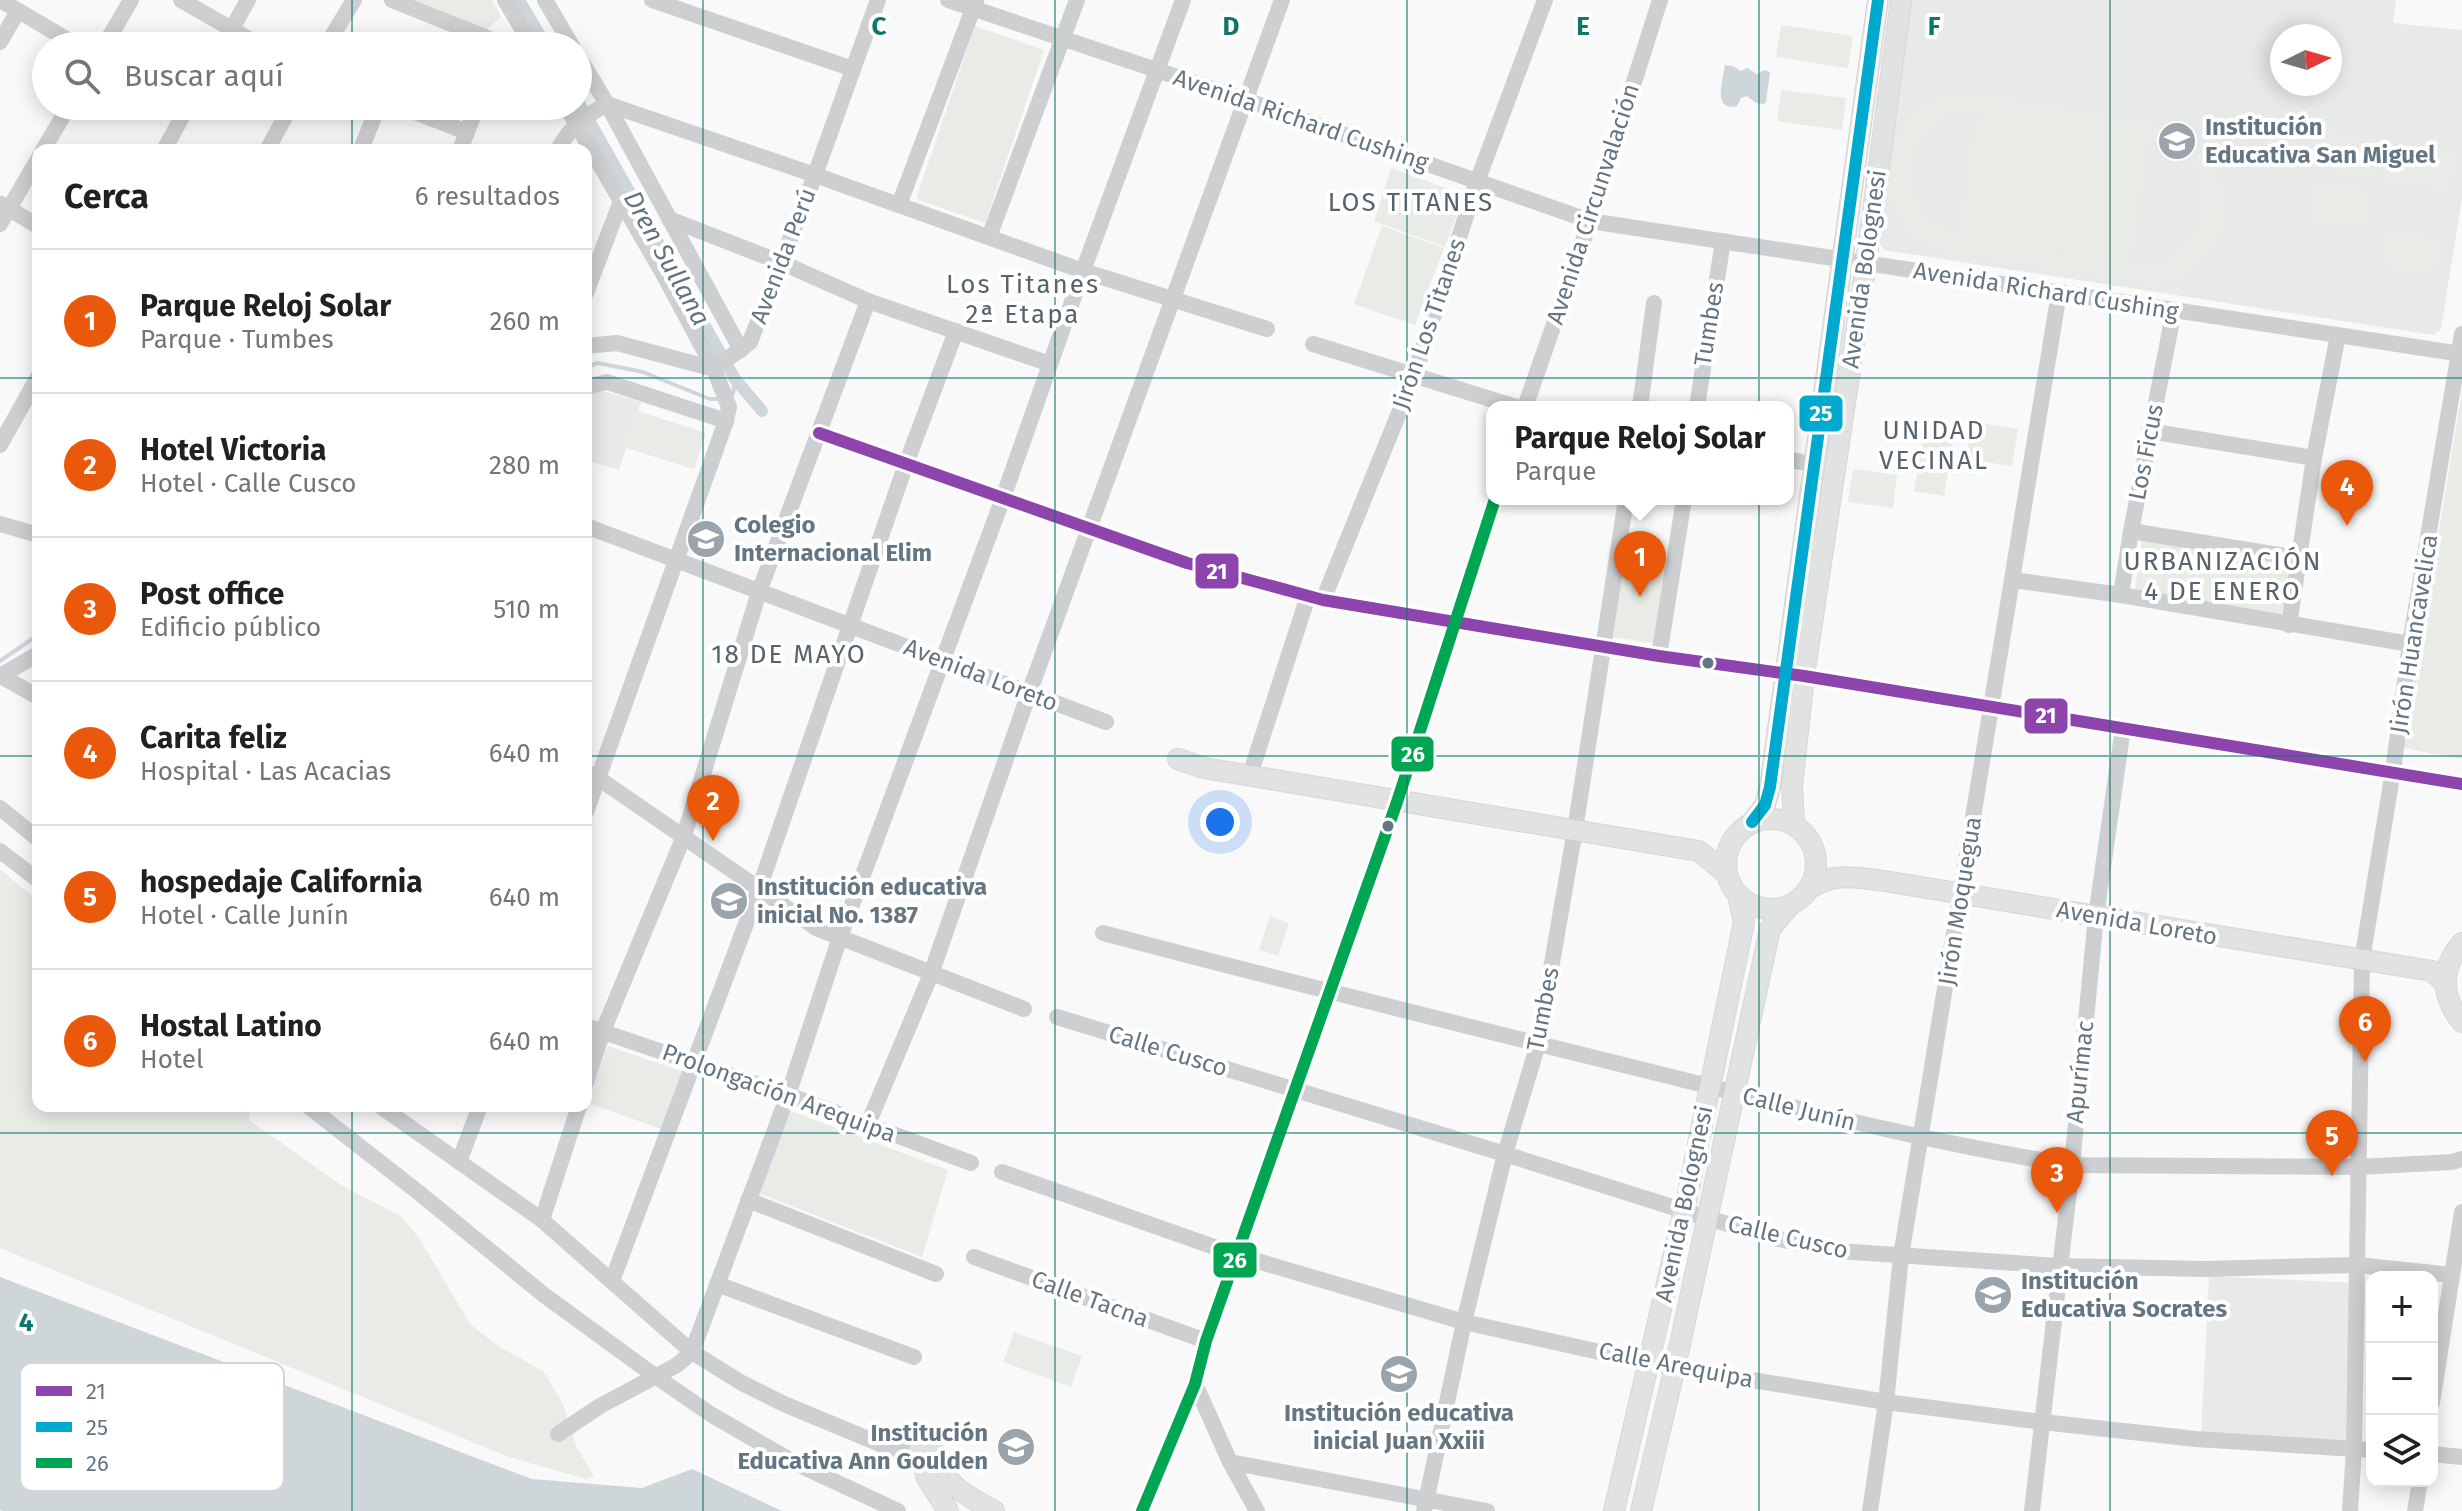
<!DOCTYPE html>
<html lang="es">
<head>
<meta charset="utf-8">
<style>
  body { margin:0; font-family:"Fira Sans",sans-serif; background:#f2f2f2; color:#202124 }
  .controls { position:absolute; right:24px; bottom:24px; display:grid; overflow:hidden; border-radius:16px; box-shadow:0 4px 20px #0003 }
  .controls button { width:72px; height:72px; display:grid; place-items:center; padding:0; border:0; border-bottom:2px solid #e0e0e0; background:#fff; color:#202124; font:40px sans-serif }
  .compass { position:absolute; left:2270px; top:24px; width:72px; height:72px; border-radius:50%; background:#fff; box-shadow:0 4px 20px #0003; rotate:85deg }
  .you { position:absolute; left:1220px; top:822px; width:28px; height:28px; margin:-20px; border:6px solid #fff; border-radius:50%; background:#1a73e8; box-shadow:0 0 0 12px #1a73e833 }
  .badge { display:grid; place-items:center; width:52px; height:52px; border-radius:50%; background:#ea580c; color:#fff; font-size:26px; font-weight:700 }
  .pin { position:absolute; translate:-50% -66px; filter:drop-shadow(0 2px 4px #0008) }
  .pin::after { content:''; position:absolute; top:42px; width:28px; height:24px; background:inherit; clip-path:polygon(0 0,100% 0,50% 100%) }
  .popup { position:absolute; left:1486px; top:401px; width:308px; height:104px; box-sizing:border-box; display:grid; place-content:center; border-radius:16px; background:#fff; filter:drop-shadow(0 2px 6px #0005); font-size:26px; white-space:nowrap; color:#757577 }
  .popup b { font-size:30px; color:#202124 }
  .popup::after { content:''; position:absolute; left:50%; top:100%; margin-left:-16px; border:16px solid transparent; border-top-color:#fff }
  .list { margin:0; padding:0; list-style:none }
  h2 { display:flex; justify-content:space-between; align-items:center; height:104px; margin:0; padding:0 32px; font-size:34px }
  h2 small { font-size:26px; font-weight:400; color:#757577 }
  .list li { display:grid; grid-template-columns:52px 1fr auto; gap:24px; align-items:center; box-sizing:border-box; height:144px; padding:0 32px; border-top:2px solid #e0e0e0 }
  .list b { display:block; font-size:30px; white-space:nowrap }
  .list p { margin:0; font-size:26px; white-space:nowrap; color:#757577 }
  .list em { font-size:26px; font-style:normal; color:#757577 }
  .icon { flex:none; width:44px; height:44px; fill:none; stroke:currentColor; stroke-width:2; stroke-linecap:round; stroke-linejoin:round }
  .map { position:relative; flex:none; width:2462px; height:1511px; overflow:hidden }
  .search { position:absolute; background:#fff; box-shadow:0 4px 20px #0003; left:32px; top:32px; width:560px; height:88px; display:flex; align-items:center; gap:20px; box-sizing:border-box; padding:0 28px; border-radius:44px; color:#757577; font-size:30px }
  .panel { position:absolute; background:#fff; box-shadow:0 4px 20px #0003; left:32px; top:144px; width:560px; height:968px; border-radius:16px }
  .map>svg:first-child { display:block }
  .built { fill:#e8e9e9; fill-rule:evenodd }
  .green { fill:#e8ebe6; fill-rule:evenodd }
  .water { fill:#ced6d9 }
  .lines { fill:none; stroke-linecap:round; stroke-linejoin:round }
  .stream { stroke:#ced6d9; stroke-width:4 }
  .canal { stroke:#ced6d9; stroke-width:12 }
  .major-casing { stroke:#d5d6d7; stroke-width:22 }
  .minor { stroke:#cecfd0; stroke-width:16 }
  .major { stroke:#e1e2e2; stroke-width:20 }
  .bus-1-casing { stroke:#fff; stroke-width:18 }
  .bus-2-casing { stroke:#fff; stroke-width:18 }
  .bus-3-casing { stroke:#fff; stroke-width:18 }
  .bus-1 { stroke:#8e44ad; stroke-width:12 }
  .bus-2 { stroke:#00a9ce; stroke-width:12 }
  .bus-3 { stroke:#00a651; stroke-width:12 }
  .grid { fill:none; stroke:#0f766e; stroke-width:2; stroke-opacity:0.55 }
  .bus-dot { fill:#657683; stroke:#fff; stroke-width:3 }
  .labels { text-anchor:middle; stroke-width:8; stroke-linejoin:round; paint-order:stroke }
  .street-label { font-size:24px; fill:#657683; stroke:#fff }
  .poi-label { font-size:24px; font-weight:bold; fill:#657683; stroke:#fff; text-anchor:start }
  .neighbourhood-label { font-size:26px; letter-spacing:2px; fill:#57646e; stroke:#fff }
  .water-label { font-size:26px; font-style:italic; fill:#60757c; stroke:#fff }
  .key { fill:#fff; stroke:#d1d6da; stroke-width:2 }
  .key-label { font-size:22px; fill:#657683 }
  .grid-label { font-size:26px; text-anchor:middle; font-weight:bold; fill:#0f766e; stroke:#fff; stroke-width:8; stroke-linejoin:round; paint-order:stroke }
  .line-badge { stroke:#fff; stroke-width:3 }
  .badge-label { font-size:22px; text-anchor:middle; font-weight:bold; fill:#fff }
</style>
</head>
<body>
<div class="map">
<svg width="2462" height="1511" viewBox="0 0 2462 1511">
  <rect width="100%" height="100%" fill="#f9f9f9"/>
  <g class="built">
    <path d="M 1911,0 L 2396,0 L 2393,23 L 2462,30 L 2462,199 L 2441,329 L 2434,335 L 1884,250 L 1879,243 ZM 2282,36 L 2330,36 L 2330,84 L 2282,84 Z"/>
    <path d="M 586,391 L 606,392 L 641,402 L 619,470 L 586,460 Z"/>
    <path d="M 702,518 L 723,526 L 710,560 L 689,552 Z"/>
    <path d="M 2209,1276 L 2354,1283 L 2350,1437 L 2343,1444 L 2201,1436 Z"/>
  </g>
  <g class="green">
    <path d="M 403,0 L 492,0 L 501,17 L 482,33 Z"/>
    <path d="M 1781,25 L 1853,36 L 1848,68 L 1776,57 Z"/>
    <path d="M 975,26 L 1044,50 L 985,223 L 916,199 Z"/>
    <path d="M 1781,90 L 1846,98 L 1842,130 L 1777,121 Z"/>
    <path d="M 1954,94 L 1975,95 L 2172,129 C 2244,163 2236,280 2150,283 L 1947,251 C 1920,243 1892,220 1892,190 C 1892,182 1894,173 1895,165 C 1901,125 1913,104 1954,94 ZM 1962,109 L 2156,140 C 2227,153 2219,262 2146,265 L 1962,238 C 1890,217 1890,129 1962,109 Z"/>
    <path d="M 1979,115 L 2147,141 L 2128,260 L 1960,234 Z"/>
    <path d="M 2325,132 L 2379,141 L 2374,177 L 2319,168 Z"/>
    <path d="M 2388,143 L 2453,154 L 2448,189 L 2382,179 Z"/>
    <path d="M 1391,168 L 1464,195 L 1445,247 L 1374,221 Z"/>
    <path d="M 2316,182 L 2371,191 L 2365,227 L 2311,218 Z"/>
    <path d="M 1382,226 L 1444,248 L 1415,325 L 1354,304 Z"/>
    <path d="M 2387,231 L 2439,240 L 2433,273 L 2381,264 Z"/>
    <path d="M 2462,391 L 2462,759 L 2403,748 Z"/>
    <path d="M 638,411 L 706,433 L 694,469 L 626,448 Z"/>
    <path d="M 1972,422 L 2018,429 L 2012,466 L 1966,459 Z"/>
    <path d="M 1924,436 L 1953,441 L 1944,496 L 1914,491 Z"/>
    <path d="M 1853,469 L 1897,475 L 1893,508 L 1848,502 Z"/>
    <path d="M 2142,539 L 2293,563 L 2281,617 L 2209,605 L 2135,589 Z"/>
    <path d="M 1626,551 L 1667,558 L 1654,643 L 1613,637 Z"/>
    <path d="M 0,869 L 38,901 L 38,1106 L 250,1106 L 249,1120 L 341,1185 L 402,1217 L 419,1238 L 470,1324 L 498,1346 L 543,1371 L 563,1404 L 576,1446 L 594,1476 L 586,1479 L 509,1457 L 0,1248 Z"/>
    <path d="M 1270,916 L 1289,923 L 1278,956 L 1259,950 Z"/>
    <path d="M 608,1046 L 684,1072 L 664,1130 L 588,1103 Z"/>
    <path d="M 791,1111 L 948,1170 L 922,1257 L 758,1193 Z"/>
    <path d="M 1014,1332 L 1082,1356 L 1071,1387 L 1003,1362 Z"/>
  </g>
  <g class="water">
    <path d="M 1725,65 L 1733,66 L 1741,71 L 1747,68 L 1757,74 L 1764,70 L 1770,72 L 1766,102 L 1764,104 L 1756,103 L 1747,96 L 1741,98 L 1737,106 C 1712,112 1723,80 1725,65 Z"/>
    <path d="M 0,1277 L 532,1479 L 642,1488 L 692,1469 L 782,1511 L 3,1511 L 0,1510 Z"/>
  </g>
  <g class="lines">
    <g class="stream">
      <path d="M 586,367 L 598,363 L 643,372 L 710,399 L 720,399"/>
      <path d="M 729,396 L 733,394 L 735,379"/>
      <path d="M 0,661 L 38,635"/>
    </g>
    <g class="canal">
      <path d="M 519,0 L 546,46"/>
      <path d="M 578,101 L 735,379 L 762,411"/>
    </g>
    <g class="major-casing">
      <g id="major">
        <path d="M 1178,759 L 1204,768 L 1699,851 L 1727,874"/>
        <circle cx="1771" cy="864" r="45"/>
        <path d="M 1752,822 L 1765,805 L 1770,787 L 1878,0"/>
        <path d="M 1794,824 L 1792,786 L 1804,676 L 1866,263 L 1901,0"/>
        <path d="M 1810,888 C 1833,873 1852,877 1878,880 L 2432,971 L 2445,983"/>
        <path d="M 2462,943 C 2440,968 2441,997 2462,1022"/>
        <path d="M 932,1449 C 941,1483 965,1495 994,1511"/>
        <path d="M 919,1450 L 927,1478 L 948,1511"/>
        <path d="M 1614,1511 L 1688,1193 L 1744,922 L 1738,895"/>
        <path d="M 1641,1511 L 1675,1367 L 1770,929 L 1790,905"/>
      </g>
    </g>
    <g class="minor">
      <path d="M 0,0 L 78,46"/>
      <path d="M 181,0 L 261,46"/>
      <path d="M 392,0 L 502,44"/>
      <path d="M 505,0 L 532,46"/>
      <path d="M 545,0 L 572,46"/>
      <path d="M 652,0 L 853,69"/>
      <path d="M 948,0 L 1246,100 L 1590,221 L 2462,354"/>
      <path d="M 0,42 L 18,11"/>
      <path d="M 104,46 L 131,0"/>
      <path d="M 222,46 L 248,0"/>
      <path d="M 326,46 L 354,0"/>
      <path d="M 578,56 L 607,104 L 741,350"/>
      <path d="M 399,106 L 467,132"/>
      <path d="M 566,106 L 665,277 L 714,369 L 729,407 L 726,421 L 586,812"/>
      <path d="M 43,150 L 69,106"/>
      <path d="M 164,150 L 188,106"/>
      <path d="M 267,150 L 291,106"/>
      <path d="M 361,150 L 378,106"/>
      <path d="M 460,150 L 477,106"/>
      <path d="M 558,150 C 567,129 587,115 607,104 L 815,175 L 1083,271 L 1267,329"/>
      <path d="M 1,204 L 38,226"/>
      <path d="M 899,205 L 976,1"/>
      <path d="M 669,219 L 780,262 L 868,301 L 1050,364"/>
      <path d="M 0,224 L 38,159"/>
      <path d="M 989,237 L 1077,0"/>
      <path d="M 586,293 L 621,201"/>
      <path d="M 1313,344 L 1516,407"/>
      <path d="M 586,346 L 617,343 L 714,369"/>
      <path d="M 714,369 L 750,342 L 815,175 L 878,0"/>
      <path d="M 586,387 L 607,382 L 726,421"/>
      <path d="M 1525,407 L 1590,221 L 1660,0"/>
      <path d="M 1640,407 L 1654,303"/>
      <path d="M 1697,407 L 1723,241"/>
      <path d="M 2149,431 L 2314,458"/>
      <path d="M 819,433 L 1187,563 L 1323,600 L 1659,656 L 1804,676 L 2462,784"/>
      <path d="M 0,445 L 38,377"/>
      <path d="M 1788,460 L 1816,464"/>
      <path d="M 0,524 L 38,535"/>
      <path d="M 586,526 L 1106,722"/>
      <path d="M 2131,531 L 2299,558"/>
      <path d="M 2013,580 L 2121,595 L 2410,644"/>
      <path d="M 2121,595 L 2131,531 L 2174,310"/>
      <path d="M 1323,600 L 1414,376 L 1477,182 L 1545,0"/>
      <path d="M 2289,625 L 2314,458 L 2338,335"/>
      <path d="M 1659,656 L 1684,499"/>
      <path d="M 0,676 L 38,654"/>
      <path d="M 1,676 L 38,697"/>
      <path d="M 586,772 L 598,778 L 816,928 L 1024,1009"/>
      <path d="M 1250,775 L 1308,596"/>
      <path d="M 0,808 L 38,839"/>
      <path d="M 0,851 L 38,880"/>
      <path d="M 1103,933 C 1284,981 1466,1026 1648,1071 C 1789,1106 1928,1143 2072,1165 L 2358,1167 L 2452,1162 L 2462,1159"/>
      <path d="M 1057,1017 L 1505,1154 L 1707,1218 L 1779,1239 L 1838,1251 L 2059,1266 L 2205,1269 L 2357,1265 L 2452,1275"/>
      <path d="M 586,1026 L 788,1095 L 971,1163"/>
      <path d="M 586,1083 L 603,1031 L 684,836 L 759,592 L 868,301"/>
      <path d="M 308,1106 L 418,1192 L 544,1295 L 655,1376 L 712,1415 L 795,1463 L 898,1511"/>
      <path d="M 380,1106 L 542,1220 L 692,1352 L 742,1383 L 784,1404 L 897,1451 L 931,1449"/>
      <path d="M 868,1124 L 931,974 L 1029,693 L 1282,0"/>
      <path d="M 459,1162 L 480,1106"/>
      <path d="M 1002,1172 L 1237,1255 L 1464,1322 L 1649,1363 L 1886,1402 L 2042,1422 L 2196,1439 L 2372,1450"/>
      <path d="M 748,1200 L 936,1274"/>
      <path d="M 542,1220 L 579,1106"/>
      <path d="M 974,1257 L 1206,1341"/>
      <path d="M 612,1281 L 759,889 L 906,464 L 956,331"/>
      <path d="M 717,1284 L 914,1357"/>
      <path d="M 1195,1384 L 1230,1462 L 1257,1511"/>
      <path d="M 2432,1403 L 2462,1212"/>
      <path d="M 558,1434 L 600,1406 L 677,1365 L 692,1352 L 788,1095 L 840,937 L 1003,498 L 1083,271 L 1183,0"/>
      <path d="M 2432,1454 L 2462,1457"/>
      <path d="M 1230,1462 L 1487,1511"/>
      <path d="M 1142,1511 L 1195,1384 L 1206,1341 L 1397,802 L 1495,499"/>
      <path d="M 1424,1511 L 1464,1322 L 1505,1154 L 1538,1044 L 1575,830 L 1626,499"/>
      <path d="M 1870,1511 L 1886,1402 L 1901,1256 L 2059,293"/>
      <path d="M 2032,1511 L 2072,1165 L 2096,916 L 2123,728"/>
      <path d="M 2350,1511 L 2354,1449 L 2362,960 L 2393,771 L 2410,644 L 2462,334"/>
      <path d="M 2415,1511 L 2420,1481"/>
    </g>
    <use href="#major" class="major"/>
    <g class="bus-1-casing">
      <path id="bus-1" d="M 819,433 L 1187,563 L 1323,600 L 1659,656 L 1804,676 L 2462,784"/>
    </g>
    <g class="bus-2-casing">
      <path id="bus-2" d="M 1752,822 L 1765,805 L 1770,787 L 1878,0"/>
    </g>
    <g class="bus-3-casing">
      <path id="bus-3" d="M 1142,1511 L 1195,1384 L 1206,1341 L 1397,802 L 1495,499"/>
    </g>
    <use href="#bus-1" class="bus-1"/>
    <use href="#bus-2" class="bus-2"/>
    <use href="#bus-3" class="bus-3"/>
  </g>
  <path class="grid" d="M 352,0 L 352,46M 703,0 L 703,1511M 1055,0 L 1055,1511M 1407,0 L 1407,1511M 1759,0 L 1759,1511M 2110,0 L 2110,1511M 352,106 L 352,150M 0,378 L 38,378M 586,378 L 2462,378M 0,756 L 38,756M 586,756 L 2462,756M 352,1106 L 352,1511M 0,1133 L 2462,1133"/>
  <defs>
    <g id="school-disc" transform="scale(2)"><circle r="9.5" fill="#99a4ac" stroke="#fff"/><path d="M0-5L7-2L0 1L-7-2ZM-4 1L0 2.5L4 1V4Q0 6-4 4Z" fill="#fff"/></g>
  </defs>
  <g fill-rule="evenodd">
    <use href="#school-disc" x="2177" y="141"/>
    <use href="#school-disc" x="706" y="539"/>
    <use href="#school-disc" x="729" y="901"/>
    <use href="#school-disc" x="1993" y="1295"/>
    <use href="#school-disc" x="1399" y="1374"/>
    <use href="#school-disc" x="1016" y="1447"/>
  </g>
  <g class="bus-dot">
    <circle cx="1708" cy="663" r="7"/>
    <circle cx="1388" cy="826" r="7"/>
  </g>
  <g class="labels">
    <g class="street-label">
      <text transform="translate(1301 120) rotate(19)" y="8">Avenida Richard Cushing</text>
      <text transform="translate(1593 204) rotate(-72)" y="8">Avenida Circunvalación</text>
      <text transform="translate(783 256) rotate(-69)" y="8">Avenida Perú</text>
      <text transform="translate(1864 269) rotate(-82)" y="8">Avenida Bolognesi</text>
      <text transform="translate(2046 291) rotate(9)" y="8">Avenida Richard Cushing</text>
      <text transform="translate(1429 324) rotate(-71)" y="8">Jirón Los Titanes</text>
      <text transform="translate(1709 324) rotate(-81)" y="8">Tumbes</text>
      <text transform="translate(2146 452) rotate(-79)" y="8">Los Ficus</text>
      <text transform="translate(2414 634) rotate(-81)" y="8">Jirón Huancavelica</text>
      <text transform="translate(981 675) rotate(21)" y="8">Avenida Loreto</text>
      <text transform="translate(1960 901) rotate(-81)" y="8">Jirón Moquegua</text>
      <text transform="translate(2137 923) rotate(10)" y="8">Avenida Loreto</text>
      <text transform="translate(1543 1009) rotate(-79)" y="8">Tumbes</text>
      <text transform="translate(1168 1051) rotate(17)" y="8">Calle Cusco</text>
      <text transform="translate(2080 1072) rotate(-84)" y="8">Apurímac</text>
      <text transform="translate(779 1093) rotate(20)" y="8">Prolongación Arequipa</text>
      <text transform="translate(1799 1109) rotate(14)" y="8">Calle Junín</text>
      <text transform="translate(1684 1204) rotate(-78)" y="8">Avenida Bolognesi</text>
      <text transform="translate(1788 1237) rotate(13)" y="8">Calle Cusco</text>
      <text transform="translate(1090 1299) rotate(20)" y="8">Calle Tacna</text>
      <text transform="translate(1676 1365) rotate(11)" y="8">Calle Arequipa</text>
    </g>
    <g class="poi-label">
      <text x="2205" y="135">Institución<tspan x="2205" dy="28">Educativa San Miguel</tspan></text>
      <text x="734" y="533">Colegio<tspan x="734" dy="28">Internacional Elim</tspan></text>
      <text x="757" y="895">Institución educativa<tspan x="757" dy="28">inicial No. 1387</tspan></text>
      <text x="2021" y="1289">Institución<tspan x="2021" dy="28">Educativa Socrates</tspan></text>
      <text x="1399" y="1421" text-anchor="middle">Institución educativa<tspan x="1399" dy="28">inicial Juan Xxiii</tspan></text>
      <text x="988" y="1441" text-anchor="end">Institución<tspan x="988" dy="28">Educativa Ann Goulden</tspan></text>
    </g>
    <g class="neighbourhood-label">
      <text x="1411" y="211">LOS TITANES</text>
      <text x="1023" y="293">Los Titanes<tspan x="1023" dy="30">2ª Etapa</tspan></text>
      <text x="1934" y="439">UNIDAD<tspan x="1934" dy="30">VECINAL</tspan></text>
      <text x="2223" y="570">URBANIZACIÓN<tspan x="2223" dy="30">4 DE ENERO</tspan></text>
      <text x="789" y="663">18 DE MAYO</text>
    </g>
    <g class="water-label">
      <text transform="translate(667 258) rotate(61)" y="9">Dren Sullana</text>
    </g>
  </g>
  <rect x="20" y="1363" width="264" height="128" rx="12" class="key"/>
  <rect x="36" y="1386" width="36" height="10" fill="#8e44ad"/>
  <rect x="36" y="1422" width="36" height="10" fill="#00a9ce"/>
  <rect x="36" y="1458" width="36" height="10" fill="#00a651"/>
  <g class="key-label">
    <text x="86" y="1399">21</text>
    <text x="86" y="1435">25</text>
    <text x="86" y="1471">26</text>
  </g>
  <g class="grid-label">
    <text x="879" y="35">C</text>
    <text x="1231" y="35">D</text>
    <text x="1583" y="35">E</text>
    <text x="1934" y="35">F</text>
    <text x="26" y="1331">4</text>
  </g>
  <g class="line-badge">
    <rect x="1798" y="394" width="46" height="39" rx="8" fill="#00a9ce"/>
    <rect x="1194" y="552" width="46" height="38" rx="8" fill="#8e44ad"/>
    <rect x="2023" y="697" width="46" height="38" rx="8" fill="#8e44ad"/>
    <rect x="1390" y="735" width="45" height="38" rx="8" fill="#00a651"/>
    <rect x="1212" y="1241" width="46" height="38" rx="8" fill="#00a651"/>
  </g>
  <g class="badge-label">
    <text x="1821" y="421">25</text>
    <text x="1217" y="579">21</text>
    <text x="2046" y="723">21</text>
    <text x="1413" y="762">26</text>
    <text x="1235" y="1268">26</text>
  </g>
</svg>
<div class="controls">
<button>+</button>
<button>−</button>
<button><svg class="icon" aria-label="layers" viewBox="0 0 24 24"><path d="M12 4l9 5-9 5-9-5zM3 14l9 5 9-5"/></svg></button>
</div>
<svg class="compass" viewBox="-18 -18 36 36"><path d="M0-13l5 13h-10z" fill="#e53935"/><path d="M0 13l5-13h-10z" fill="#757577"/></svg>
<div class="you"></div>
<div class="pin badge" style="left:1640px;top:597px">1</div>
<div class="popup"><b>Parque Reloj Solar</b>Parque</div>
<div class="pin badge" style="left:713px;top:841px">2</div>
<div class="pin badge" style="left:2057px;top:1213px">3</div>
<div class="pin badge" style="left:2347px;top:526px">4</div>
<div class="pin badge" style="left:2332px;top:1176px">5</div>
<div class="pin badge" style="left:2365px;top:1062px">6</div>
<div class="search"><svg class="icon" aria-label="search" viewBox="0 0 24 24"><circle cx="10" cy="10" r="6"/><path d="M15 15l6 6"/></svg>Buscar aquí</div>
<section class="panel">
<h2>Cerca<small>6 resultados</small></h2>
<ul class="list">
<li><span class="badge">1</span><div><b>Parque Reloj Solar</b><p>Parque · Tumbes</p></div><em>260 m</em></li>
<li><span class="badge">2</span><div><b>Hotel Victoria</b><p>Hotel · Calle Cusco</p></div><em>280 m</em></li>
<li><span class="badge">3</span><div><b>Post office</b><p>Edificio público</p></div><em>510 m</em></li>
<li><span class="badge">4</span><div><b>Carita feliz</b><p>Hospital · Las Acacias</p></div><em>640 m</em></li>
<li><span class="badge">5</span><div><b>hospedaje California</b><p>Hotel · Calle Junín</p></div><em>640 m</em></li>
<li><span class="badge">6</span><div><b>Hostal Latino</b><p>Hotel</p></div><em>640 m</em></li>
</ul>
</section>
</div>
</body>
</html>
